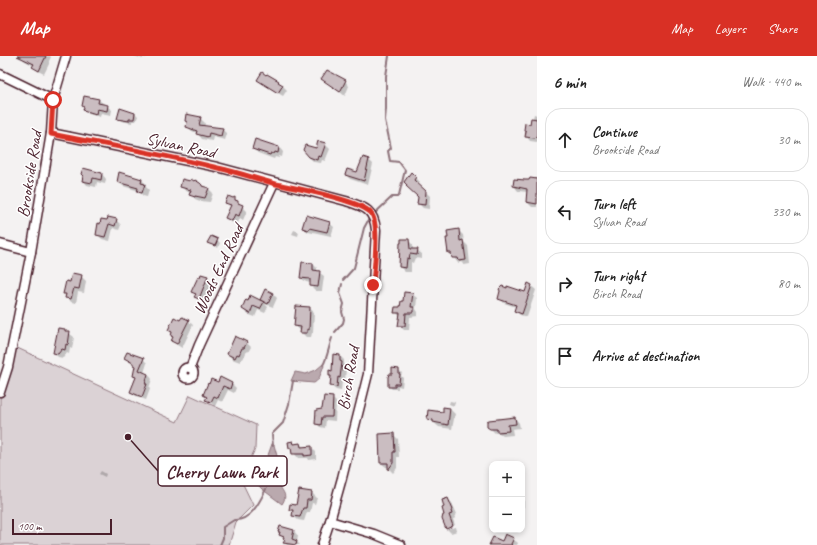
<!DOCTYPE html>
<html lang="en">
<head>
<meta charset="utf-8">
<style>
  body { margin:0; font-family:Caveat,sans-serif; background:#f2f2f2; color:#222 }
  .controls { position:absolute; right:12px; bottom:12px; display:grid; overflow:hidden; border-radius:8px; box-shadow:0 2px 6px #0003 }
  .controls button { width:36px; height:36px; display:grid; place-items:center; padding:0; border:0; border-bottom:1px solid #e0e0e0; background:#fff; color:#222; font:20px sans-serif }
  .scale { position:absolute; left:12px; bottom:10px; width:100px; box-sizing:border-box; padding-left:4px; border:2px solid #4a1f2b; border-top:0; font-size:11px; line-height:14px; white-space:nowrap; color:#4a1f2b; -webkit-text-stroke:3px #fff; paint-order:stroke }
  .stop { position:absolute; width:12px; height:12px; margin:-9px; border:3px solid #d93025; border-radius:50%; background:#fff }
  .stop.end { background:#d93025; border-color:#fff; box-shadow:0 1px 4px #0008 }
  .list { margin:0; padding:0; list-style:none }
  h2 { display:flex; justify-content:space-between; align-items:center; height:52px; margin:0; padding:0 16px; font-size:17px }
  h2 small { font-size:13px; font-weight:400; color:#767676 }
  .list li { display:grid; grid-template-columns:26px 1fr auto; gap:12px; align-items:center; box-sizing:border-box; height:64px; margin:0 8px 8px; padding:0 8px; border:1px solid #e0e0e0; border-radius:16px }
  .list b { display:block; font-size:15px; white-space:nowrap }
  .list p { margin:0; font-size:13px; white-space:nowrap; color:#767676 }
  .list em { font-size:13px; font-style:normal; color:#767676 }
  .icon { flex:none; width:22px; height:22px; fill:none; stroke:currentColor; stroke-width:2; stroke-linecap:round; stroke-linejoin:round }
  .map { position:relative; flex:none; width:537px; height:489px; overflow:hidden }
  header { display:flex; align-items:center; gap:24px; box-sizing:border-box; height:56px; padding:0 20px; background:#d93025; color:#fff }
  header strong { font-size:19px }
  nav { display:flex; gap:22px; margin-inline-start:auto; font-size:14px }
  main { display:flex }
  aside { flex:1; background:#fff }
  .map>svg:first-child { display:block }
  .green { fill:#dbd2d5; stroke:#927880 }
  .water { fill:#baa9ae; stroke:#8d727a }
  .shadow { fill:#0003 }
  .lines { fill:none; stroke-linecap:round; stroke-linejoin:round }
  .stream { stroke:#8d727a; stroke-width:2 }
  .building { fill:#cabdc1; stroke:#4a1f2b }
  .street-casing { stroke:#4a1f2b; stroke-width:11 }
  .street { stroke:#fff; stroke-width:8 }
  .route { stroke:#d93025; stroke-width:5 }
  .labels { text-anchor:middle; stroke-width:3; stroke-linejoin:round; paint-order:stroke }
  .street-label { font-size:17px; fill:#4a1f2b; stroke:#fff }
  .leader { fill:none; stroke:#4a1f2b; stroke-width:1.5 }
  .callout-dot { fill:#4a1f2b; stroke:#fff; stroke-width:1.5 }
  .callout { fill:#fff; stroke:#4a1f2b; stroke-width:1.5 }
  .callout-label { font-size:18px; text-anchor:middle; font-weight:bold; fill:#4a1f2b }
</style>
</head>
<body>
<header>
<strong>Map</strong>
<nav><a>Map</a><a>Layers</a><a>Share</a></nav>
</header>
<main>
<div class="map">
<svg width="537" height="489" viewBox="0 0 537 489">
  <rect width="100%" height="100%" fill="#f4f2f2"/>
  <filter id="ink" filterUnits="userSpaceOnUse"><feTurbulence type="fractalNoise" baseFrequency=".025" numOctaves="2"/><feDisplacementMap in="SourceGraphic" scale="8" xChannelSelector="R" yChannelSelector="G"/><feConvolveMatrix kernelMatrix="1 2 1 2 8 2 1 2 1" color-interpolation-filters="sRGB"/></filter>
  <g filter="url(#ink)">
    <path class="green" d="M 13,290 L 177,366 L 190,339 L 256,369 L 255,393 L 241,424 L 253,449 L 236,466 L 229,489 L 0,489 L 0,332 Z"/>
    <g class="water">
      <path d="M 323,308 L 324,310 C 320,317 321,323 314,327 L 291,325 L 295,316 L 306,318 L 316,314 Z"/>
      <path d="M 272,388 L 274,389 C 276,397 279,405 280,414 C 280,419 278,426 280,430 C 283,437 288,439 282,448 L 262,433 L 249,420 L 262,417 L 266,414 L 268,411 L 267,402 Z"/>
    </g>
    <g class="shadow">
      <path d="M 20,0 L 50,0 L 51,1 L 49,5 L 49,8 L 44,18 L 38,15 L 34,10 L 25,5 Z"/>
      <path d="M 134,0 L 147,0 L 146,2 L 143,1 L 143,3 Z"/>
      <path d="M 323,23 L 345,25 L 349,30 L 345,40 Z"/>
      <path d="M 258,24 L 278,25 L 287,34 L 283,40 L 263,28 Z"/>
      <path d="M 99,44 L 112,54 L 111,59 L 101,57 L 100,61 L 89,58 L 84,53 L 83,50 Z"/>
      <path d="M 135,57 L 138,60 L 136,65 L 132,65 L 132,67 L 121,65 L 119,62 Z"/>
      <path d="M 534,58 L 537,59 L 537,86 L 530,85 L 526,80 L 527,76 L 525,74 L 531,69 Z"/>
      <path d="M 200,62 L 205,67 L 204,71 L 222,73 L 227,78 L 225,84 L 213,81 L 212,85 L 202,83 L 197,77 L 192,75 L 187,70 L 188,67 L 186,65 Z"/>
      <path d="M 325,88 L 330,93 L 325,105 L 322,104 L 321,107 L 314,106 L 309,101 L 317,93 Z"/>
      <path d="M 279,91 L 283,96 L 282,101 L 279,100 L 279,102 L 275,101 L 274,103 L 258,97 L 253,93 Z"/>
      <path d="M 363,102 L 369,104 L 373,108 L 368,129 L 350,123 L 346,119 L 358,117 Z"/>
      <path d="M 84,113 L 102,118 L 106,123 L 105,128 L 97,126 L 96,131 L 87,129 L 83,124 Z"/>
      <path d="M 120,117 L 142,124 L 146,128 L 146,131 L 149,134 L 147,141 L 143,140 L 139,135 L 123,130 L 118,125 Z"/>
      <path d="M 412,118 L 420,126 L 418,129 L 430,140 L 429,153 L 423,152 L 418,147 L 419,141 Z"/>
      <path d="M 537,124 L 537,151 L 532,151 L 527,146 L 528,136 L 518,135 L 514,130 Z"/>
      <path d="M 190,126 L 200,127 L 204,132 L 209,133 L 213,137 L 210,146 L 200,145 L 195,143 L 191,138 L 191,137 L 186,135 L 181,131 Z"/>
      <path d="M 235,143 L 247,155 L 243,164 L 240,162 L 237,169 L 231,166 L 226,162 L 231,151 L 227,147 Z"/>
      <path d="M 116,164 L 121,169 L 119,174 L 113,172 L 110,185 L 102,183 L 97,178 L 99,169 Z"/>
      <path d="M 329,167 L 334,171 L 331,180 L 313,176 L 313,177 L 308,176 L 303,172 Z"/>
      <path d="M 294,174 L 299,176 L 298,180 L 292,178 Z"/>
      <path d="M 458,174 L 463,179 L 464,186 L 468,190 L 470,208 L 464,209 L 461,206 L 458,207 L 449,196 Z"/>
      <path d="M 217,184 L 220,187 L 218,192 L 209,186 Z"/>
      <path d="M 408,184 L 413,189 L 413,194 L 417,194 L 422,198 L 422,203 L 415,202 L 413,207 L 411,206 L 411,216 L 405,216 L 400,211 Z"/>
      <path d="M 313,208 L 317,212 L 317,215 L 324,220 L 322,235 L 316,235 L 311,230 L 311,227 L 306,226 L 301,222 Z"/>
      <path d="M 202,219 L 208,221 L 212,226 L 204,247 L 195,241 L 196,239 L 193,236 Z"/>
      <path d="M 81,220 L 86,225 L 84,237 L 78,236 L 76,247 L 71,246 L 64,237 L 71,227 Z"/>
      <path d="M 529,228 L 536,234 L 527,261 L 520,259 L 515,254 L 516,251 L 504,247 L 499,242 L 525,238 Z"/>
      <path d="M 266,234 L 273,238 L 277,242 L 273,251 L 265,248 L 268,251 L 265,257 L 258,254 L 255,261 L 247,258 L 243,253 L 251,240 L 265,247 L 262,244 Z"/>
      <path d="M 412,238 L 417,242 L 416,253 L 418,256 L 418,260 L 410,261 L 409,274 L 404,274 L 400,270 L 400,261 L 396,256 L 401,252 Z"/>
      <path d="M 309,252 L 314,256 L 313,277 L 312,277 L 311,281 L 306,281 L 301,276 L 301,275 L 295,270 Z"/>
      <path d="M 181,265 L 188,265 L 193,269 L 182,292 L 177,289 L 172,285 L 174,282 L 172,280 L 173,278 L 169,274 Z"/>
      <path d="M 65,274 L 74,281 L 72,293 L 70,292 L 69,298 L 67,297 L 63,302 L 58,301 L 54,297 Z"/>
      <path d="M 246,286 L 251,291 L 248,296 L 247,295 L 243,303 L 242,302 L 240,306 L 232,303 L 228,298 Z"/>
      <path d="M 340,300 L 344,304 L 344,309 L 346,311 L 345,326 L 342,325 L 341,335 L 336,334 L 331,330 L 332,322 L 330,320 Z"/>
      <path d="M 125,302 L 143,303 L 147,307 L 144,317 L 148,318 L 152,323 L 149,332 L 150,333 L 146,344 L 136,340 L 131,336 L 137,322 L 134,319 L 136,311 Z"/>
      <path d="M 399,314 L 402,317 L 401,320 L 403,322 L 402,331 L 398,330 L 398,333 L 392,333 L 389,330 L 393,319 Z"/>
      <path d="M 221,322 L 232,328 L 236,332 L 234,337 L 228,334 L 222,346 L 218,344 L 215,350 L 207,344 L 207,342 L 204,339 L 218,328 Z"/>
      <path d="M 332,342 L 336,346 L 335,365 L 326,364 L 325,372 L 320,371 L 316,367 L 323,354 Z"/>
      <path d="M 450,345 L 455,346 L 454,350 L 449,348 Z"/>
      <path d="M 444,353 L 450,353 L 455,358 L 452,373 L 439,371 L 428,362 L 444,357 Z"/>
      <path d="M 515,362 L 519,367 L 520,372 L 512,373 L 513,379 L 503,380 L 499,377 L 495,377 L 488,370 Z"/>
      <path d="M 393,378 L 398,383 L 399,401 L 397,401 L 397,412 L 393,417 L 389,413 L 389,411 L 386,411 L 381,407 Z"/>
      <path d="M 293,386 L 295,388 L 300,388 L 304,392 L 311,391 L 316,396 L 316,403 L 309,404 L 308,402 L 298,402 L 290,392 Z"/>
      <path d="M 101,415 L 106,418 L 105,421 L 99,418 Z"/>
      <path d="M 522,424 L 524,426 L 524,451 L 522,451 Z"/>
      <path d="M 300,435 L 312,437 L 317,442 L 315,448 L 312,447 L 310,456 L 307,456 L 304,465 L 298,464 L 293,460 L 294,457 L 290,453 L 297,450 Z"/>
      <path d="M 448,443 L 452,447 L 457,458 L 455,459 L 456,462 L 453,463 L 455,469 L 447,471 L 447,473 L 456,471 L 457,475 L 451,477 L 446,472 L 445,452 Z"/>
      <path d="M 281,471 L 294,475 L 298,480 L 297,486 L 300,489 L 287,489 L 285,487 L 286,484 L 280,479 Z"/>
      <path d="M 513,483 L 518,487 L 517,489 L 490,489 Z"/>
    </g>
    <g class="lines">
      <g class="stream">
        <path d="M 374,158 L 392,141 L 397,141 L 399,139 L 405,114 L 399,106 L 390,105 L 388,95 L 391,92 L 385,64 L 386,53 L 386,20 L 389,0"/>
        <path d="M 343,224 L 354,212 L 364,172 L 370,161"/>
        <path d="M 335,276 L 343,267 L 344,263 L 342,256 L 344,248 L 340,237 L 342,228"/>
        <path d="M 323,309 C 327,303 329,290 332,282"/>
        <path d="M 273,390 L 272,378 L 283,367 L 289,348 L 293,325 L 294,325"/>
        <path d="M 220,489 L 223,482 L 223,471 L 234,464 C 251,465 260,445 266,433"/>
      </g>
    </g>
    <g class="building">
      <path d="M 17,0 L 46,0 L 39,15 L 32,11 L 34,8 Z"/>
      <path d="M 327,14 L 346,24 L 340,36 L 321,23 Z"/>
      <path d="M 262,16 L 266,19 L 267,18 L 279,25 L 278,26 L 283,29 L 278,37 L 257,24 Z"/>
      <path d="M 84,40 L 99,43 L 98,47 L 108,49 L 107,55 L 97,53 L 96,58 L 83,54 L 84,51 L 82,50 Z"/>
      <path d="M 120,52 L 135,57 L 134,63 L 129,63 L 129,65 L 117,63 Z"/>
      <path d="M 186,58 L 201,61 L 199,69 L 223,72 L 221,80 L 209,77 L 208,81 L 196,78 L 197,75 L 186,71 L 187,66 L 185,65 Z"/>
      <path d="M 531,62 L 537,63 L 537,80 L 536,80 L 535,82 L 525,81 L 526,75 L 524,74 L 525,67 L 530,68 Z"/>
      <path d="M 255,83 L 279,91 L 278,97 L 275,96 L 274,98 L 271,97 L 270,99 L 252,93 Z"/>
      <path d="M 318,85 L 326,87 L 321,101 L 318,100 L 317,104 L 309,101 L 303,94 L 305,89 L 316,92 Z"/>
      <path d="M 363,101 L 369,103 L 364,125 L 345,119 L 347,113 L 357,116 Z"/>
      <path d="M 83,112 L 102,117 L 101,124 L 93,122 L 92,127 L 82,125 L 83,120 L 81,118 Z"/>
      <path d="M 119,116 L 142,123 L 141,127 L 145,128 L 142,137 L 137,136 L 138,132 L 117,126 Z"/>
      <path d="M 411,116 L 416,121 L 414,124 L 426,135 L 425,149 L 417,148 L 418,141 L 406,130 L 407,129 L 404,126 Z"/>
      <path d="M 530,122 L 537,123 L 537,148 L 526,146 L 527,133 L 513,130 L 514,123 L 525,124 L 529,124 Z"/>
      <path d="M 182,123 L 190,125 L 191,123 L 194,125 L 195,124 L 200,127 L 202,129 L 202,130 L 209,132 L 205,142 L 195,140 L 195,141 L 189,139 L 191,134 L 180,131 Z"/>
      <path d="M 228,140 L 233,142 L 235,141 L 235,144 L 238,145 L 238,147 L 243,149 L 239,160 L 235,158 L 232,165 L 225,162 L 231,149 L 225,147 Z"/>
      <path d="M 306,159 L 330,166 L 327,176 L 309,172 L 308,174 L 302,172 Z"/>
      <path d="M 108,161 L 117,163 L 115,170 L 109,168 L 105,181 L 96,179 L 98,167 L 100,168 L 101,163 L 107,164 Z"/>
      <path d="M 459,173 L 460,185 L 463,184 L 466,204 L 459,205 L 458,202 L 452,202 L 451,197 L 448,197 L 446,182 L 448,182 L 447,175 Z"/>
      <path d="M 211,180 L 218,183 L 215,190 L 207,187 Z"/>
      <path d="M 401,183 L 409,183 L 410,193 L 418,193 L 417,199 L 410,198 L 409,203 L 407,202 L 406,212 L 399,211 L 400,187 L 401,187 Z"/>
      <path d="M 302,206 L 313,207 L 313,214 L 320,215 L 318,231 L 310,230 L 310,223 L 300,222 Z"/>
      <path d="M 72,217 L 82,219 L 79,233 L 74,232 L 71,243 L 65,242 L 66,238 L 63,238 L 66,225 L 70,226 Z"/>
      <path d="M 201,218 L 208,220 L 199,243 L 194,241 L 196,238 L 191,236 L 198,221 L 200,221 Z"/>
      <path d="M 528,227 L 532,229 L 522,258 L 514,255 L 516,249 L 498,243 L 500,235 L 499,233 L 502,230 L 507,232 L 507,230 L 525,236 Z"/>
      <path d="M 265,233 L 273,237 L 268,248 L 260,244 Z"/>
      <path d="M 404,236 L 413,237 L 411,251 L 414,251 L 414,256 L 412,257 L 406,257 L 405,270 L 398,270 L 400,257 L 394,257 L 395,251 L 400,251 L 401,245 L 403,245 Z"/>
      <path d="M 250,239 L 264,246 L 260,253 L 253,250 L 250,258 L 242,253 L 245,245 L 246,244 L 248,245 Z"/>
      <path d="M 296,250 L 310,251 L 309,274 L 307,273 L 307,277 L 300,277 L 301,271 L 294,270 Z"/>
      <path d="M 174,261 L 180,264 L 182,261 L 189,264 L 177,288 L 171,285 L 173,281 L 171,280 L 172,276 L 168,274 Z"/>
      <path d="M 58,272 L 65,273 L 65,275 L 70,275 L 68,289 L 66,288 L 65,294 L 62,293 L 58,298 L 53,297 Z"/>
      <path d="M 235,280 L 247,286 L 244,292 L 242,292 L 239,299 L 237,298 L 235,302 L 227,298 Z"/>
      <path d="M 127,296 L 144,302 L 139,314 L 148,318 L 145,328 L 147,328 L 142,341 L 130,336 L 136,321 L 133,320 L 135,310 L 133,309 L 133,307 L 124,302 Z"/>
      <path d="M 333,298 L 340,299 L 340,305 L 342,306 L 340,322 L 338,321 L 337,331 L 330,330 L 331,320 L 329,320 L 329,314 L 332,315 Z"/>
      <path d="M 392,312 L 399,313 L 399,318 L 400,318 L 399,328 L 395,328 L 395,331 L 388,331 L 388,321 L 389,318 L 392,318 Z"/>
      <path d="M 220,321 L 232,327 L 230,333 L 223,330 L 218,342 L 214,340 L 211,346 L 205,344 L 207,341 L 203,339 L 208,327 L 209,328 L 211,323 L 218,326 Z"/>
      <path d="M 324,340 L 333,341 L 332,361 L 322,361 L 321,369 L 315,368 L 316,354 L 322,353 Z"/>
      <path d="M 443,351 L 450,352 L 448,369 L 433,366 L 433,364 L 427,363 L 428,354 L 443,356 Z"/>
      <path d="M 515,361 L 516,368 L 508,369 L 509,375 L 497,376 L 497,373 L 490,373 L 487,371 L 487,365 L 489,364 Z"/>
      <path d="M 394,377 L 395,396 L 393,396 L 393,407 L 388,414 L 388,407 L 380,407 L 379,378 Z"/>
      <path d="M 293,385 L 294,388 L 300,387 L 301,391 L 312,390 L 312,399 L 304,400 L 304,398 L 292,398 L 291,392 L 289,392 L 288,386 Z"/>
      <path d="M 299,434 L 312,436 L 311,444 L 307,444 L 306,452 L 303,452 L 300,461 L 292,460 L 293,454 L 289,454 L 290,448 L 296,449 Z"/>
      <path d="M 448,442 L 453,454 L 451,455 L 452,458 L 449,459 L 453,470 L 446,473 L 442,463 L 443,459 L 444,459 L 442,452 L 444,451 L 442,444 Z"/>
      <path d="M 280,470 L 294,474 L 292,483 L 297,485 L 296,489 L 283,487 L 285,484 L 283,483 L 284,481 L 279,479 L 280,476 L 278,476 Z"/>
      <path d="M 505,478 L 514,482 L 511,488 L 512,489 L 489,489 L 493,481 L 502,485 Z"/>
    </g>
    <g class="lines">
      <g class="street-casing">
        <g id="street">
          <path d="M 0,18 L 53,44"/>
          <path d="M 51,77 L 217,111 L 346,145 C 364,151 374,153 376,174 L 368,318 L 342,422 L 330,465 L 322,489"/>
          <path d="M 0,188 L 31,196"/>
          <circle cx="188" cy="317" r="5.5"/>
          <path d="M 190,312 L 199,289 L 274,127"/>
          <path d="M 0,336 L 8,311 L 31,196 L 51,77 L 53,44 L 66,0"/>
          <path d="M 330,465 L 374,478 L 401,489"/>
        </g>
      </g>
      <use href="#street" class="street"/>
    </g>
  </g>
  <g class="lines" filter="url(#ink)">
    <path class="route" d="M 53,44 L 51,78 C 107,89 163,98 218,112 C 237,116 257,123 276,128 C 295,132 360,144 371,157 C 380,168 374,213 373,229"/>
  </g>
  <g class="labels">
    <g class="street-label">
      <text transform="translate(181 89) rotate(12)" y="6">Sylvan Road</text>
      <text transform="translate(29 118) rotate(-81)" y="6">Brookside Road</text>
      <text transform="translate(218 213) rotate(-65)" y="6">Woods End Road</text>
      <text transform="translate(348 322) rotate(-80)" y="6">Birch Road</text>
    </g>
  </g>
  <path class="leader" d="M128 381L158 415"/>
  <circle class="callout-dot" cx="128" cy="381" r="4"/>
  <rect class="callout" x="158" y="400" width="129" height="30" rx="4"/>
  <g class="callout-label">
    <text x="222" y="422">Cherry Lawn Park</text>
  </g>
</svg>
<div class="controls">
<button>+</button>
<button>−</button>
</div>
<div class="scale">100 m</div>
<div class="stop" style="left:53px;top:44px"></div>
<div class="stop end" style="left:373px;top:229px"></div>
</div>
<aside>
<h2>6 min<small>Walk · 440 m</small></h2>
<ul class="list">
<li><svg class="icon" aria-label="ahead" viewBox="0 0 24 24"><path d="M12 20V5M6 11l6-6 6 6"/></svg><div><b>Continue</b><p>Brookside Road</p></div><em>30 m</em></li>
<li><svg class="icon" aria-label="left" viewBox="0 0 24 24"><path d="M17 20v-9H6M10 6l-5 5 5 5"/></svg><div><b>Turn left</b><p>Sylvan Road</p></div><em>330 m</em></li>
<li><svg class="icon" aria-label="right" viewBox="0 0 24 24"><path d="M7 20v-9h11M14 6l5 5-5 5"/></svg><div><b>Turn right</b><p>Birch Road</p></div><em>80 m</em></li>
<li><svg class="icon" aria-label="arrive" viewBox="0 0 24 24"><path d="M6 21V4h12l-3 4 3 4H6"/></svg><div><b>Arrive at destination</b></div></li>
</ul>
</aside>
</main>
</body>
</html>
